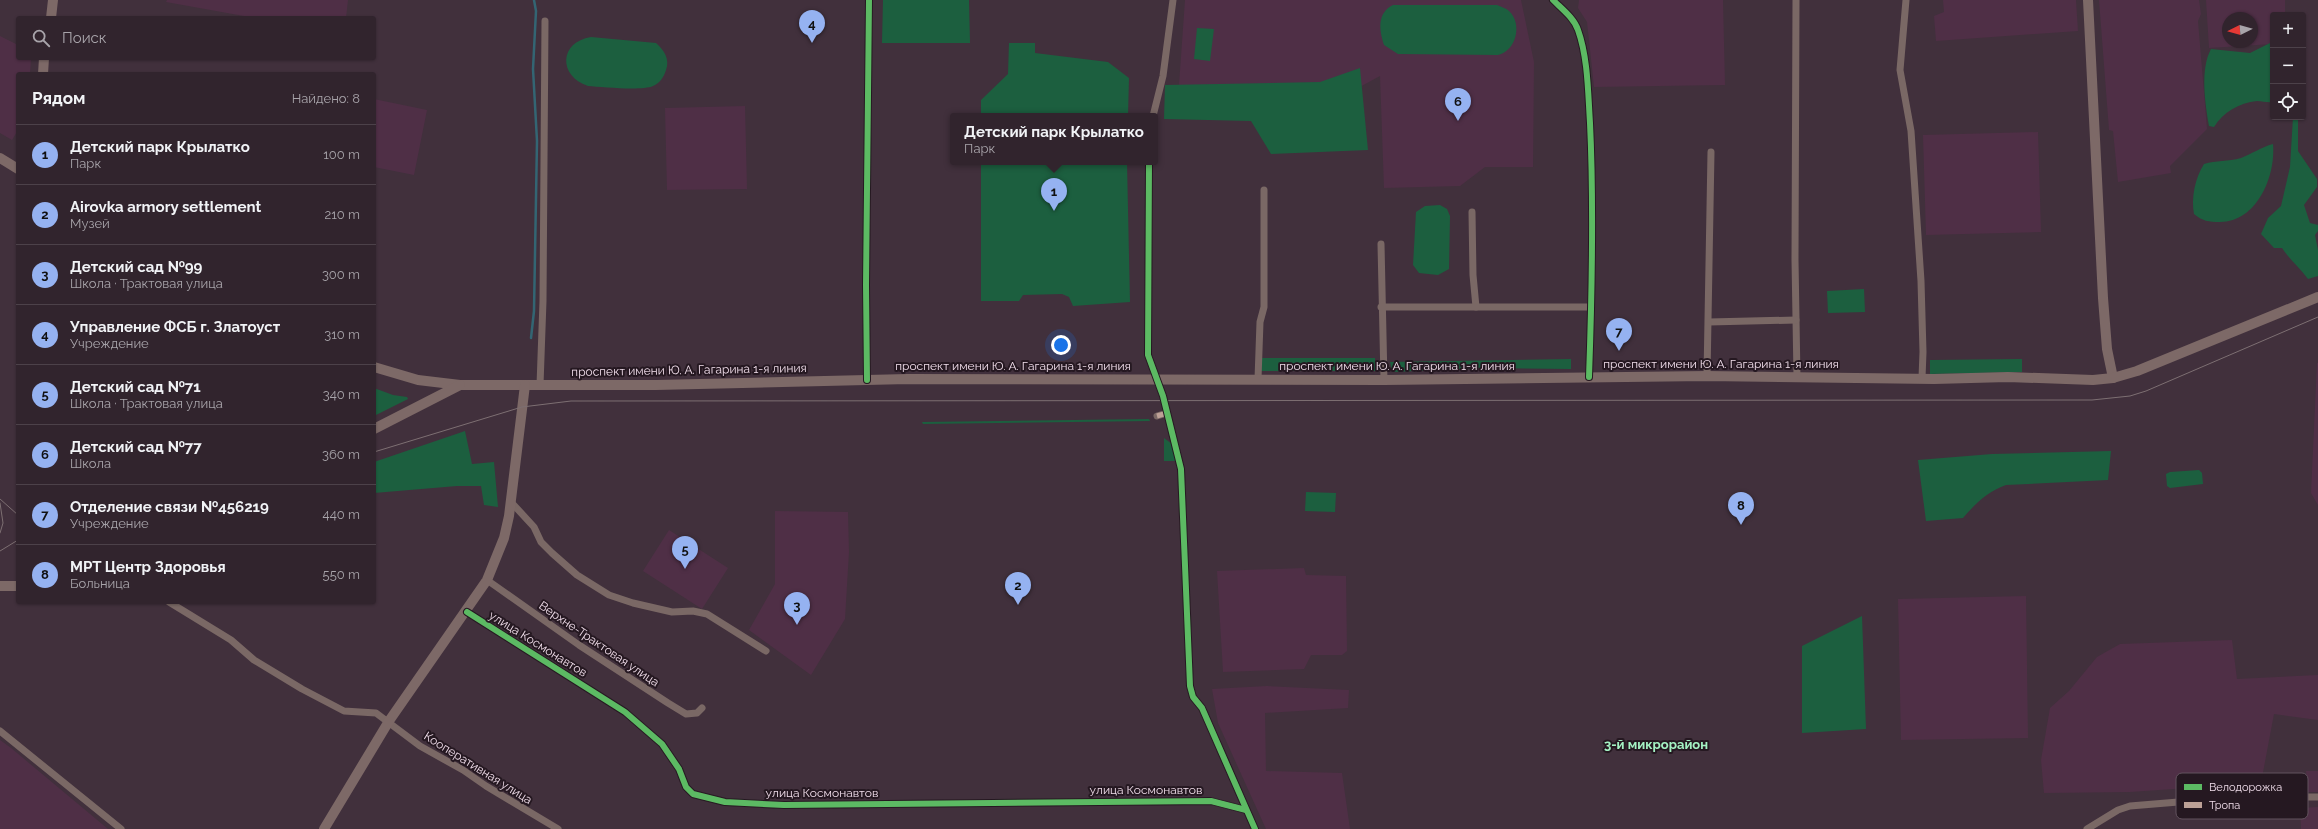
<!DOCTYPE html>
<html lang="ru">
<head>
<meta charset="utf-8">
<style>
  body { margin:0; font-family:Raleway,sans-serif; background:#3d3039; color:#f1f3f6 }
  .controls { position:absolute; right:12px; top:12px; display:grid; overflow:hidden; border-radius:4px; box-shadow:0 1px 3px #0004 }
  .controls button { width:36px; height:36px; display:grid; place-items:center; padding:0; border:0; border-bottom:1px solid #4c4149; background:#31242d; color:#f1f3f6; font:20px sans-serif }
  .compass { position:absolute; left:2222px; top:12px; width:36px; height:36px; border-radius:50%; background:#31242d; box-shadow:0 1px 3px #0004; rotate:265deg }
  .you { position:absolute; left:1061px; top:345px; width:14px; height:14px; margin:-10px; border:3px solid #fff; border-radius:50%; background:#1a73e8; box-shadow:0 0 0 6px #1a73e833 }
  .badge { display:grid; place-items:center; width:26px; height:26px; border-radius:50%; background:#95b2f1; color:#111; font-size:13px; font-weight:700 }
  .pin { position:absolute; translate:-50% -33px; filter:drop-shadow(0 1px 2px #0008) }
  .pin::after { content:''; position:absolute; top:21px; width:14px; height:12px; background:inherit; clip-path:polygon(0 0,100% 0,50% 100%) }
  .popup { position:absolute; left:950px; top:113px; width:208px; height:52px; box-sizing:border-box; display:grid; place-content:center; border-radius:4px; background:#31242d; filter:drop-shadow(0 1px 3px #0005); font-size:13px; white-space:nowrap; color:#a8a4aa }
  .popup b { font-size:15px; color:#f1f3f6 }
  .popup::after { content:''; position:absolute; left:50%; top:100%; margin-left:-8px; border:8px solid transparent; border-top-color:#31242d }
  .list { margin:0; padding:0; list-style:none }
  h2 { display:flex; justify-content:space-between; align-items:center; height:52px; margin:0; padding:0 16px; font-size:17px }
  h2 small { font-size:13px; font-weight:400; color:#a8a4aa }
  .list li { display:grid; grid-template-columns:26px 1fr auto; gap:12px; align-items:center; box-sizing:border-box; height:60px; padding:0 16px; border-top:1px solid #4c4149 }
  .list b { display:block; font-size:15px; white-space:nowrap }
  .list p { margin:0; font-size:13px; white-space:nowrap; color:#a8a4aa }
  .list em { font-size:13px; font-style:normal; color:#a8a4aa }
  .icon { flex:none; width:22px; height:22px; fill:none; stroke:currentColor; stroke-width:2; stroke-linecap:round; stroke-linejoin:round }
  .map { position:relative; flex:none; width:2318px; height:829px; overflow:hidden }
  .search { position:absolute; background:#31242d; box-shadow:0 1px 3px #0004; left:16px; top:16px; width:360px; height:44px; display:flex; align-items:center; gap:10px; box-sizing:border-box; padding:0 14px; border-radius:4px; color:#a8a4aa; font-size:15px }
  .panel { position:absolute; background:#31242d; box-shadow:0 1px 3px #0004; left:16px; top:72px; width:360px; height:532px; border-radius:4px }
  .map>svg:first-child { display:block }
  .built { fill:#4f2f46; fill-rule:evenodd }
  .green { fill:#1c5f3f }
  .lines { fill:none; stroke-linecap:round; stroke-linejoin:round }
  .stream { stroke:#336573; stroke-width:2.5 }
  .street { stroke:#7a6865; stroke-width:7 }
  .secondary { stroke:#7d6967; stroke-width:10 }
  .tram { stroke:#7d6f72; stroke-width:1 }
  .quiet { stroke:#bda197; stroke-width:5; stroke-dasharray:10 5; stroke-linecap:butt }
  .cycleway-casing { stroke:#251821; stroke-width:8 }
  .cycleway { stroke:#5cba63; stroke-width:6 }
  .labels { text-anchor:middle; stroke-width:4; stroke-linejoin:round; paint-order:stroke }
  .street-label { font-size:12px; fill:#f1deeb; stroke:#251821 }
  .neighbourhood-label { font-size:13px; font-weight:bold; fill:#a4f2c3; stroke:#251821 }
  .key { fill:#251821; stroke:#62535e; stroke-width:1 }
  .key-label { font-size:11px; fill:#f1deeb }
</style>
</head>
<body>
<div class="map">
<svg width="2318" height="829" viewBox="0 0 2318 829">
  <rect width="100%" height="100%" fill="#41303c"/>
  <g class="built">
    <path d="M 167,0 L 348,0 L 346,18 L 255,18 L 166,2 Z"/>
    <path d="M 1185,0 L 1521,0 L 1534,62 L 1533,167 L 1485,167 L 1460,186 L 1384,188 L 1380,76 L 1332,102 L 1178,99 Z"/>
    <path d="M 1579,0 L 1723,0 L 1725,85 L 1594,87 L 1587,22 L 1578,8 Z"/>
    <path d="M 1943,0 L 2076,0 L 2078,31 L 1936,41 L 1934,16 L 1944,12 Z"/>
    <path d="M 2099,0 L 2199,0 L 2201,14 L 2198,21 L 2207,129 L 2170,166 L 2171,173 L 2118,182 L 2113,131 L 2109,130 Z"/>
    <path d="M 2206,0 L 2285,0 L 2285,15 L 2273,15 L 2273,44 L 2209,48 ZM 2228,18 L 2252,18 L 2252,42 L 2228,42 Z"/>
    <path d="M 0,36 L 18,45 L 18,58 L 31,58 L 30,74 L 18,74 L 18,130 L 12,140 L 0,133 Z"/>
    <path d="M 374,99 L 427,110 L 414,175 L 374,167 Z"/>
    <path d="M 745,106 L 747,189 L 667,190 L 665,108 Z"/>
    <path d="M 2038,132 L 2041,232 L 1926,235 L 1923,135 Z"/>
    <path d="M 2317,363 L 2318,363 L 2318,505 L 2311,493 Z"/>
    <path d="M 775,511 L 848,512 L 849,552 L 845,619 L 811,675 L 749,630 L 775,584 Z"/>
    <path d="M 669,530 L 728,568 L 702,609 L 643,571 Z"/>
    <path d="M 1304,568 L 1306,575 L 1346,576 L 1347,651 L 1342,655 L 1311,655 L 1304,669 L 1223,672 L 1217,571 Z"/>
    <path d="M 2026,596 L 2028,738 L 1901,740 L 1898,599 Z"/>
    <path d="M 2232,640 L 2237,679 L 2318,675 L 2318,720 L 2274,714 L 2261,783 L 2130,792 L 2044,793 L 2041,760 L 2050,708 L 2069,691 L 2097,657 L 2120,644 Z"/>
    <path d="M 1267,686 L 1349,690 L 1348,708 L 1265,713 L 1266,771 L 1342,773 L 1350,829 L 1266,829 L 1218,723 L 1212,689 Z"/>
    <path d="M 0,740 L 11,748 L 108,829 L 0,829 Z"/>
    <path d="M 2306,771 L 2318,771 L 2318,792 L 2308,792 Z"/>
    <path d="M 2318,807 L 2318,829 L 2301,829 L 2300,808 Z"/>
  </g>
  <g class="green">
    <path d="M 883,0 L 969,0 L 970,43 L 882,43 Z"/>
    <path d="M 1393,5 L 1497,5 C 1501,7 1506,8 1509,11 C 1523,24 1516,51 1498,55 L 1398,54 L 1384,45 C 1379,29 1377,13 1393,5 Z"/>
    <path d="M 1197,28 L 1214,29 L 1210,61 L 1194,59 Z"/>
    <path d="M 591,37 L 656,43 C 664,50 670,59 666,70 C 664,77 660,83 653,86 C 642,91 602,87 588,86 C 558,76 559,42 591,37 Z"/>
    <path d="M 1009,43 L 1035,43 L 1035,53 L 1108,62 L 1129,78 L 1128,116 L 981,116 L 981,100 L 1008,74 Z"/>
    <path d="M 2270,43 L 2273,45 L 2273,102 C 2267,103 2263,101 2257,101 C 2239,103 2223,112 2214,127 L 2209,126 C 2205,103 2200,69 2211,49 L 2250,53 Z"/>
    <path d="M 1360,68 L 1368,150 L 1271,154 L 1251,121 L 1164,119 L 1165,85 L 1320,82 Z"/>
    <path d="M 2293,117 L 2298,119 L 2298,151 L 2317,179 L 2317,187 L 2304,205 L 2310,223 L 2318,225 L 2318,231 L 2315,235 L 2318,250 L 2318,276 L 2308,279 C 2300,268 2289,259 2282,248 L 2274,248 L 2261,234 L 2268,218 L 2281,206 L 2290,167 Z"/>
    <path d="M 2273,144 C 2276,176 2257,222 2220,222 C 2209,222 2202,221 2194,214 C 2191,198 2195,178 2204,164 C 2216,160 2228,162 2241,158 C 2252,154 2261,147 2273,144 Z"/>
    <path d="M 981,162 L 1127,162 L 1130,302 L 1073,306 L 1069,297 L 1062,294 L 1023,295 L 1019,301 L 981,301 Z"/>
    <path d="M 1440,205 L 1447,209 L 1450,216 L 1449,269 L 1438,275 L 1419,273 L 1413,265 L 1416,212 L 1425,206 Z"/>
    <path d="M 1864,289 L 1865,312 L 1828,313 L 1827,291 Z"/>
    <rect x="1261" y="358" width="114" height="13"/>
    <path d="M 1571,359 L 1571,369 L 1484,368 L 1392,372 L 1390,362 Z"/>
    <path d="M 2022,359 L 2022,372 L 1930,374 L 1930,360 Z"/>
    <path d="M 374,388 L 393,395 L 407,397 L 408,399 L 374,416 Z"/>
    <path d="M 1149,419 L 1150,421 L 923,424 L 922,422 Z"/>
    <path d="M 465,431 L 472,464 L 494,462 L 498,507 L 484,505 L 481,486 L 457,486 L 374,493 L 374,462 Z"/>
    <path d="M 1164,438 L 1172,444 L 1178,461 L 1164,461 Z"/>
    <path d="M 2111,451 L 2108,480 L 2006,485 C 1987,492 1976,503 1963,518 L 1926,521 L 1918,460 L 1992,454 Z"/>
    <path d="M 2199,470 L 2202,473 L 2203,484 L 2170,488 L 2167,486 L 2166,474 L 2170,472 Z"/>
    <path d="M 1306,492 L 1336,493 L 1335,512 L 1305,511 Z"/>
    <path d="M 1862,616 L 1866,729 L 1802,733 L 1802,646 Z"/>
  </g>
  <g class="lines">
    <path class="stream" d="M 531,338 L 534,311 L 537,141 L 533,69 L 536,11 L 534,0"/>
    <g class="street">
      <path d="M 1553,0 C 1562,9 1574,18 1578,30 C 1588,58 1588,93 1590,123 C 1594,207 1592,293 1589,377"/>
      <path d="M 1796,0 L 1795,260 L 1797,377"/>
      <path d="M 1906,0 L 1900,70 L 1911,131 L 1921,281 L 1923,352 L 1922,378"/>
      <path d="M 1153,116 L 1163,76 L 1173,0"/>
      <path d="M 1149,162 L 1148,355 L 1163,396 L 1181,469 L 1190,686 L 1193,697 L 1202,708 L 1255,829"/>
      <path d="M 1472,212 L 1473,275 L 1476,307"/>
      <path d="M 1381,244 L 1384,380"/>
      <path d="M 1381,307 L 1591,307"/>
      <path d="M 1709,322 L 1796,320"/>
      <path d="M 1707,376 L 1711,152"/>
      <path d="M 1258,379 L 1260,322 L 1264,307 L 1264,190"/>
      <path d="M 867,380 L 866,285 L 869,0"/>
      <path d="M 540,385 L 543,301 L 545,21"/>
      <path d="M 1157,416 L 1167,413"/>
      <path d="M 511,502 L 534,527 L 541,542 L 552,553 L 577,575 L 609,595 L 633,603 L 672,612 L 693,611 L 707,614 L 766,651"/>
      <path d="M 487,580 L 579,645 L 668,703 L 686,714 L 697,713 L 702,708"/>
      <path d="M 169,602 L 231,640 L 254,660 L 302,689 L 344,711 L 376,713 L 420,746 L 463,770 L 486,786 L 558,829"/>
      <path d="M 467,612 L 625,712 L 662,744 L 679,769 L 686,787 L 693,794 L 725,802 L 784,805 L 1211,801 L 1246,810"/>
      <path d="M 0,731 L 121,829"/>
      <path d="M 2087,829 L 2118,810 L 2130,806 L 2239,797 L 2318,797"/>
    </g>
    <g class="secondary">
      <path d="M 2088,0 L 2103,298 L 2107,349 L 2113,378"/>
      <path d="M 51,18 L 53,0"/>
      <path d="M 43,74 L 44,58"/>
      <path d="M 0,158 L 18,169"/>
      <path d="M 374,367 L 418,380 L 460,385 L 656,385 L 908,379 L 1384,380 L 1707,376 L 1934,379 L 2008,377 L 2093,380 L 2113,378 L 2137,371 L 2318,297"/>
      <path d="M 374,429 L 460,385"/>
      <path d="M 0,586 L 18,586"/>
      <path d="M 324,829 L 389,721 L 487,580 L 504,538 L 509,516 L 525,385"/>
    </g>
    <g class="tram">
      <path d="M 374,452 L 522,407 L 571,401 L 2092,400 L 2130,396 L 2146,391 L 2318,317"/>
      <path d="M 0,499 L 18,515"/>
      <path d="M 0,503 L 3,523 L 0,533"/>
      <path d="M 0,551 L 18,540"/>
    </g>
    <path class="quiet" d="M 1157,416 L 1167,413"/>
    <g class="cycleway-casing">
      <g id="cycleway">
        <path d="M 1553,0 C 1562,9 1574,18 1578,30 C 1588,58 1588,93 1590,123 C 1594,207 1592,293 1589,377"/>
        <path d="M 1149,162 L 1148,355 L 1163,396 L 1181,469 L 1190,686 L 1193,697 L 1202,708 L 1255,829"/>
        <path d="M 867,380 L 866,285 L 869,0"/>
        <path d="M 467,612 L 625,712 L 662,744 L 679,769 L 686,787 L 693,794 L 725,802 L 784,805 L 1211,801 L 1246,810"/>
      </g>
    </g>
    <use href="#cycleway" class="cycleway"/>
  </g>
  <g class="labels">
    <g class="street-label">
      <text x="1721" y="368">проспект имени Ю. А. Гагарина 1-я линия</text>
      <text x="1013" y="370">проспект имени Ю. А. Гагарина 1-я линия</text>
      <text x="1397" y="370">проспект имени Ю. А. Гагарина 1-я линия</text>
      <text transform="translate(689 370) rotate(-1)" y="4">проспект имени Ю. А. Гагарина 1-я линия</text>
      <text transform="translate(538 644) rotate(32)" y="4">улица Космонавтов</text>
      <text transform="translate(599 644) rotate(34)" y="4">Верхне-Трактовая улица</text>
      <text transform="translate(478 768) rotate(32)" y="4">Кооперативная улица</text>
      <text x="1146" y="794">улица Космонавтов</text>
      <text x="822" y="797">улица Космонавтов</text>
    </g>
    <g class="neighbourhood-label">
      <text x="1656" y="749">3-й микрорайон</text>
    </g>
  </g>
  <rect x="2176" y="773" width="132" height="46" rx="6" class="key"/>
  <rect x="2184" y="784" width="18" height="6" fill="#5cba63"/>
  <rect x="2184" y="802" width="18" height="6" fill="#bda197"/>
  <g class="key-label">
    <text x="2209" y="791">Велодорожка</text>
    <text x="2209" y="809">Тропа</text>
  </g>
</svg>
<div class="controls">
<button>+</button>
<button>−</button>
<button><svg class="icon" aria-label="locate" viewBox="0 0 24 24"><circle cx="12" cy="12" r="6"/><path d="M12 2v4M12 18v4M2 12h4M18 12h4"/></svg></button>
</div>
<svg class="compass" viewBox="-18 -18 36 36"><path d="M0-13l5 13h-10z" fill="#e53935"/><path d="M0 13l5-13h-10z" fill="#a8a4aa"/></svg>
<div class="you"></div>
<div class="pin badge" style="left:1054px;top:211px">1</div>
<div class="popup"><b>Детский парк Крылатко</b>Парк</div>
<div class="pin badge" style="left:1018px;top:605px">2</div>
<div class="pin badge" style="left:797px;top:625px">3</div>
<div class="pin badge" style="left:812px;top:43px">4</div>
<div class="pin badge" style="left:685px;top:569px">5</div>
<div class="pin badge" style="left:1458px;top:121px">6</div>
<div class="pin badge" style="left:1619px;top:351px">7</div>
<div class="pin badge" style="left:1741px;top:525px">8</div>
<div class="search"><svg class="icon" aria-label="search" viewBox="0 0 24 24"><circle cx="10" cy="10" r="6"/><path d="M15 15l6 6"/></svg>Поиск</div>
<section class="panel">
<h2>Рядом<small>Найдено: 8</small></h2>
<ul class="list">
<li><span class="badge">1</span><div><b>Детский парк Крылатко</b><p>Парк</p></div><em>100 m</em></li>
<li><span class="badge">2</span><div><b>Airovka armory settlement</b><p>Музей</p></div><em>210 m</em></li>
<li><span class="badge">3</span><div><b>Детский сад №99</b><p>Школа · Трактовая улица</p></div><em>300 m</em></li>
<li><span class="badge">4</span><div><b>Управление ФСБ г. Златоуст</b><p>Учреждение</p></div><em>310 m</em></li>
<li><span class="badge">5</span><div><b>Детский сад №71</b><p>Школа · Трактовая улица</p></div><em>340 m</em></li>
<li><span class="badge">6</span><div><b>Детский сад №77</b><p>Школа</p></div><em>360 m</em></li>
<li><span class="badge">7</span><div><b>Отделение связи №456219</b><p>Учреждение</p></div><em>440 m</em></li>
<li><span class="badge">8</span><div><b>МРТ Центр Здоровья</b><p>Больница</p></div><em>550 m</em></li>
</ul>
</section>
</div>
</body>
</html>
